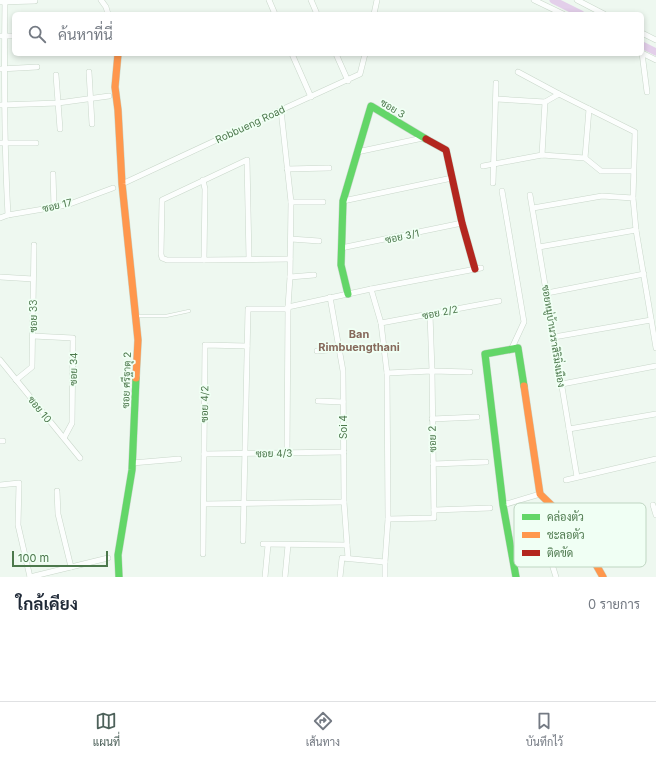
<!DOCTYPE html>
<html lang="th">
<head>
<meta charset="utf-8">
<style>
  body { margin:0; font-family:Inter,Sarabun,sans-serif; background:#f2f2f3; color:#1f2937 }
  .scale { position:absolute; left:12px; bottom:10px; width:96px; box-sizing:border-box; padding-left:4px; border:2px solid #4c784c; border-top:0; font-size:11px; line-height:14px; white-space:nowrap; color:#4c784c; -webkit-text-stroke:3px #f0fff4; paint-order:stroke }
  .list { margin:0; padding:0; list-style:none }
  h2 { display:flex; justify-content:space-between; align-items:center; height:52px; margin:0; padding:0 16px; font-size:17px }
  h2 small { font-size:13px; font-weight:400; color:#747a83 }
  .icon { flex:none; width:22px; height:22px; fill:none; stroke:currentColor; stroke-width:2; stroke-linecap:round; stroke-linejoin:round }
  .map { position:relative; flex:none; width:656px; height:577px; overflow:hidden }
  .search { position:absolute; background:#fff; box-shadow:0 2px 6px #0003; left:12px; right:12px; top:12px; height:44px; display:flex; align-items:center; gap:10px; box-sizing:border-box; padding:0 14px; border-radius:6px; color:#747a83; font-size:15px }
  .sheet { height:124px; background:#fff }
  nav { display:flex; justify-content:space-around; align-items:center; box-sizing:border-box; height:56px; border-top:1px solid #e0e1e3; background:#fff; font-size:11px; color:#747a83 }
  nav a { display:grid; justify-items:center; gap:2px }
  nav .on { color:#4d615a }
  .map>svg:first-child { display:block }
  .lines { fill:none; stroke-linecap:round; stroke-linejoin:round }
  .canal { stroke:#e3cfea; stroke-width:7 }
  .lane-casing { stroke:#c9d7ca; stroke-width:3.5 }
  .street-casing { stroke:#c9d7ca; stroke-width:6 }
  .fast-casing { stroke:#c8d6ca; stroke-width:8 }
  .slow-casing { stroke:#c8d6ca; stroke-width:8 }
  .jam-casing { stroke:#c8d6ca; stroke-width:8 }
  .lane { stroke:#fcfefd; stroke-width:2.5 }
  .street { stroke:#fcfefd; stroke-width:5 }
  .fast { stroke:#63d668; stroke-width:7 }
  .slow { stroke:#ff974d; stroke-width:7 }
  .jam { stroke:#b3261e; stroke-width:7 }
  .labels { text-anchor:middle; stroke-width:3.5; stroke-linejoin:round; paint-order:stroke }
  .street-label { font-size:10px; fill:#4c784c; stroke:#f0fff4 }
  .neighbourhood-label { font-size:11px; font-weight:bold; fill:#86695b; stroke:#f0fff4 }
  .key { fill:#f0fff4; stroke:#bfd6c2; stroke-width:1 }
  .key-label { font-size:11px; fill:#4c784c }
</style>
</head>
<body>
<div class="map">
<svg width="656" height="577" viewBox="0 0 656 577">
  <rect width="100%" height="100%" fill="#eef8f0"/>
  <g class="lines">
    <g class="canal">
      <path d="M 553,0 L 581,14"/>
      <path d="M 642,45 L 656,52"/>
    </g>
    <g class="lane-casing">
      <path id="lane" d="M 136,316 L 166,316 L 189,311"/>
    </g>
    <g class="street-casing">
      <g id="street">
        <path d="M 5,0 C 4,72 4,143 8,215"/>
        <path d="M 101,0 L 106,7 L 108,14"/>
        <path d="M 269,0 L 275,14"/>
        <path d="M 311,0 L 317,14"/>
        <path d="M 534,0 L 563,14"/>
        <path d="M 577,0 L 604,14"/>
        <path d="M 0,2 L 35,1"/>
        <path d="M 374,14 L 377,0"/>
        <path d="M 642,33 L 656,40"/>
        <path d="M 0,36 L 14,36"/>
        <path d="M 642,53 L 647,92"/>
        <path d="M 642,53 L 656,60"/>
        <path d="M 292,54 L 311,97"/>
        <path d="M 336,54 L 348,81"/>
        <path d="M 0,69 L 37,67"/>
        <path d="M 89,72 L 92,124"/>
        <path d="M 518,72 L 559,94 L 635,132 L 633,198"/>
        <path d="M 56,75 L 60,129"/>
        <path d="M 496,99 L 545,102"/>
        <path d="M 0,105 L 58,103 L 109,96"/>
        <path d="M 281,110 L 291,202 L 290,277 L 288,307 L 287,453"/>
        <path d="M 0,143 L 36,143"/>
        <path d="M 357,152 L 423,138"/>
        <path d="M 542,155 L 545,102 L 559,94"/>
        <path d="M 585,158 L 589,109"/>
        <path d="M 483,166 L 542,155 L 585,158 L 601,171 L 633,171"/>
        <path d="M 287,169 L 329,168"/>
        <path d="M 53,174 L 54,207"/>
        <path d="M 203,180 L 205,189 L 204,260"/>
        <path d="M 493,183 L 496,83"/>
        <path d="M 122,184 L 281,110 L 360,74 L 365,54"/>
        <path d="M 502,191 L 524,322 L 511,350"/>
        <path d="M 530,195 L 577,477"/>
        <path d="M 343,201 L 452,178"/>
        <path d="M 291,202 L 323,202"/>
        <path d="M 533,208 L 602,196 L 633,198 L 636,230 L 656,348"/>
        <path d="M 0,218 L 8,215 L 67,205 L 113,188"/>
        <path d="M 291,239 L 319,241"/>
        <path d="M 539,247 L 636,230"/>
        <path d="M 341,248 L 462,223"/>
        <path d="M 249,259 L 247,160 L 162,200 L 161,254 L 162,258 L 167,260 L 204,260 L 290,259"/>
        <path d="M 0,277 L 33,279"/>
        <path d="M 290,277 L 314,275"/>
        <path d="M 371,289 L 381,323 L 387,373 L 388,519 L 385,562 L 385,577"/>
        <path d="M 547,293 L 644,274"/>
        <path d="M 330,297 L 343,371 L 344,502 L 348,558"/>
        <path d="M 288,307 L 371,289 L 481,268"/>
        <path d="M 381,323 L 499,301"/>
        <path d="M 33,336 L 73,338 L 72,423 L 64,438"/>
        <path d="M 554,337 L 651,320"/>
        <path d="M 317,351 L 339,349"/>
        <path d="M 0,360 L 80,458"/>
        <path d="M 387,373 L 432,371 L 470,372"/>
        <path d="M 16,380 L 32,367 L 34,245"/>
        <path d="M 562,384 L 656,366"/>
        <path d="M 318,401 L 343,402"/>
        <path d="M 432,419 L 477,417"/>
        <path d="M 569,429 L 656,414"/>
        <path d="M 0,441 L 3,441"/>
        <path d="M 204,454 L 344,452"/>
        <path d="M 132,463 L 179,459"/>
        <path d="M 433,464 L 486,462"/>
        <path d="M 566,480 L 656,459"/>
        <path d="M 0,485 L 19,483 L 18,525 L 30,577"/>
        <path d="M 57,491 L 58,514 L 71,567"/>
        <path d="M 204,504 L 344,502"/>
        <path d="M 503,505 L 540,494"/>
        <path d="M 653,505 L 656,515"/>
        <path d="M 434,510 L 490,508"/>
        <path d="M 388,519 L 434,518 L 432,371 L 430,314"/>
        <path d="M 243,541 L 248,309 L 288,309"/>
        <path d="M 263,544 L 347,545"/>
        <path d="M 203,554 L 205,345 L 247,346"/>
        <path d="M 30,577 L 108,558"/>
        <path d="M 265,577 L 268,545"/>
        <path d="M 285,577 L 288,545"/>
        <path d="M 340,577 L 342,558 L 385,562"/>
        <path d="M 556,577 L 545,542 L 576,529 L 610,520"/>
      </g>
    </g>
    <g class="fast-casing">
      <g id="fast">
        <path d="M 348,294 L 341,265 L 343,201 L 371,106 L 426,139"/>
        <path d="M 119,577 L 118,555 L 132,470 L 136,378"/>
        <path d="M 516,577 L 503,505 L 485,354 L 518,348 L 524,386"/>
      </g>
    </g>
    <g class="slow-casing">
      <g id="slow">
        <path d="M 118,54 L 115,87 L 118,110 L 122,184 L 138,340 L 136,378"/>
        <path d="M 524,386 L 540,494 L 576,529 L 603,577"/>
      </g>
    </g>
    <g class="jam-casing">
      <path id="jam" d="M 426,139 L 446,150 L 462,223 L 475,269"/>
    </g>
    <use href="#lane" class="lane"/>
    <use href="#street" class="street"/>
    <use href="#fast" class="fast"/>
    <use href="#slow" class="slow"/>
    <use href="#jam" class="jam"/>
  </g>
  <g class="labels">
    <g class="street-label">
      <text transform="translate(393 108) rotate(31)" y="4">ซอย 3</text>
      <text transform="translate(250 124) rotate(-25)" y="4">Robbueng Road</text>
      <text transform="translate(57 205) rotate(-13)" y="4">ซอย 17</text>
      <text transform="translate(402 236) rotate(-12)" y="4">ซอย 3/1</text>
      <text transform="translate(440 312) rotate(-11)" y="4">ซอย 2/2</text>
      <text transform="translate(33 316) rotate(-90)" y="4">ซอย 33</text>
      <text transform="translate(554 336) rotate(81)" y="4">ซอยหมู่บ้านวราสิริมิ่งเมือง</text>
      <text transform="translate(73 369) rotate(-89)" y="4">ซอย 34</text>
      <text transform="translate(126 380) rotate(-88)" y="4">ซอย ศรีฐาตุ 2</text>
      <text transform="translate(204 404) rotate(-89)" y="4">ซอย 4/2</text>
      <text transform="translate(40 409) rotate(51)" y="4">ซอย 10</text>
      <text transform="translate(343 427) rotate(-90)" y="4">Soi 4</text>
      <text transform="translate(432 439) rotate(-91)" y="4">ซอย 2</text>
      <text transform="translate(274 453) rotate(-1)" y="4">ซอย 4/3</text>
    </g>
    <g class="neighbourhood-label">
      <text x="359" y="338">Ban<tspan x="359" dy="13">Rimbuengthani</tspan></text>
    </g>
  </g>
  <rect x="514" y="503" width="132" height="64" rx="6" class="key"/>
  <rect x="522" y="514" width="18" height="6" fill="#63d668"/>
  <rect x="522" y="532" width="18" height="6" fill="#ff974d"/>
  <rect x="522" y="550" width="18" height="6" fill="#b3261e"/>
  <g class="key-label">
    <text x="547" y="521">คล่องตัว</text>
    <text x="547" y="539">ชะลอตัว</text>
    <text x="547" y="557">ติดขัด</text>
  </g>
</svg>
<div class="scale">100 m</div>
<div class="search"><svg class="icon" aria-label="search" viewBox="0 0 24 24"><circle cx="10" cy="10" r="6"/><path d="M15 15l6 6"/></svg>ค้นหาที่นี่</div>
</div>
<section class="sheet">
<h2>ใกล้เคียง<small>0 รายการ</small></h2>
<ul class="list">
</ul>
</section>
<nav>
<a class="on"><svg class="icon" aria-label="map" viewBox="0 0 24 24"><path d="M3 6l6-2 6 2 6-2v14l-6 2-6-2-6 2zM9 4v14M15 6v14"/></svg>แผนที่</a>
<a><svg class="icon" aria-label="directions" viewBox="0 0 24 24"><path d="M12 3l9 9-9 9-9-9zM9 14v-3h6M13 9l2 2-2 2"/></svg>เส้นทาง</a>
<a><svg class="icon" aria-label="saved" viewBox="0 0 24 24"><path d="M7 4h10v16l-5-4-5 4z"/></svg>บันทึกไว้</a>
</nav>
</body>
</html>
